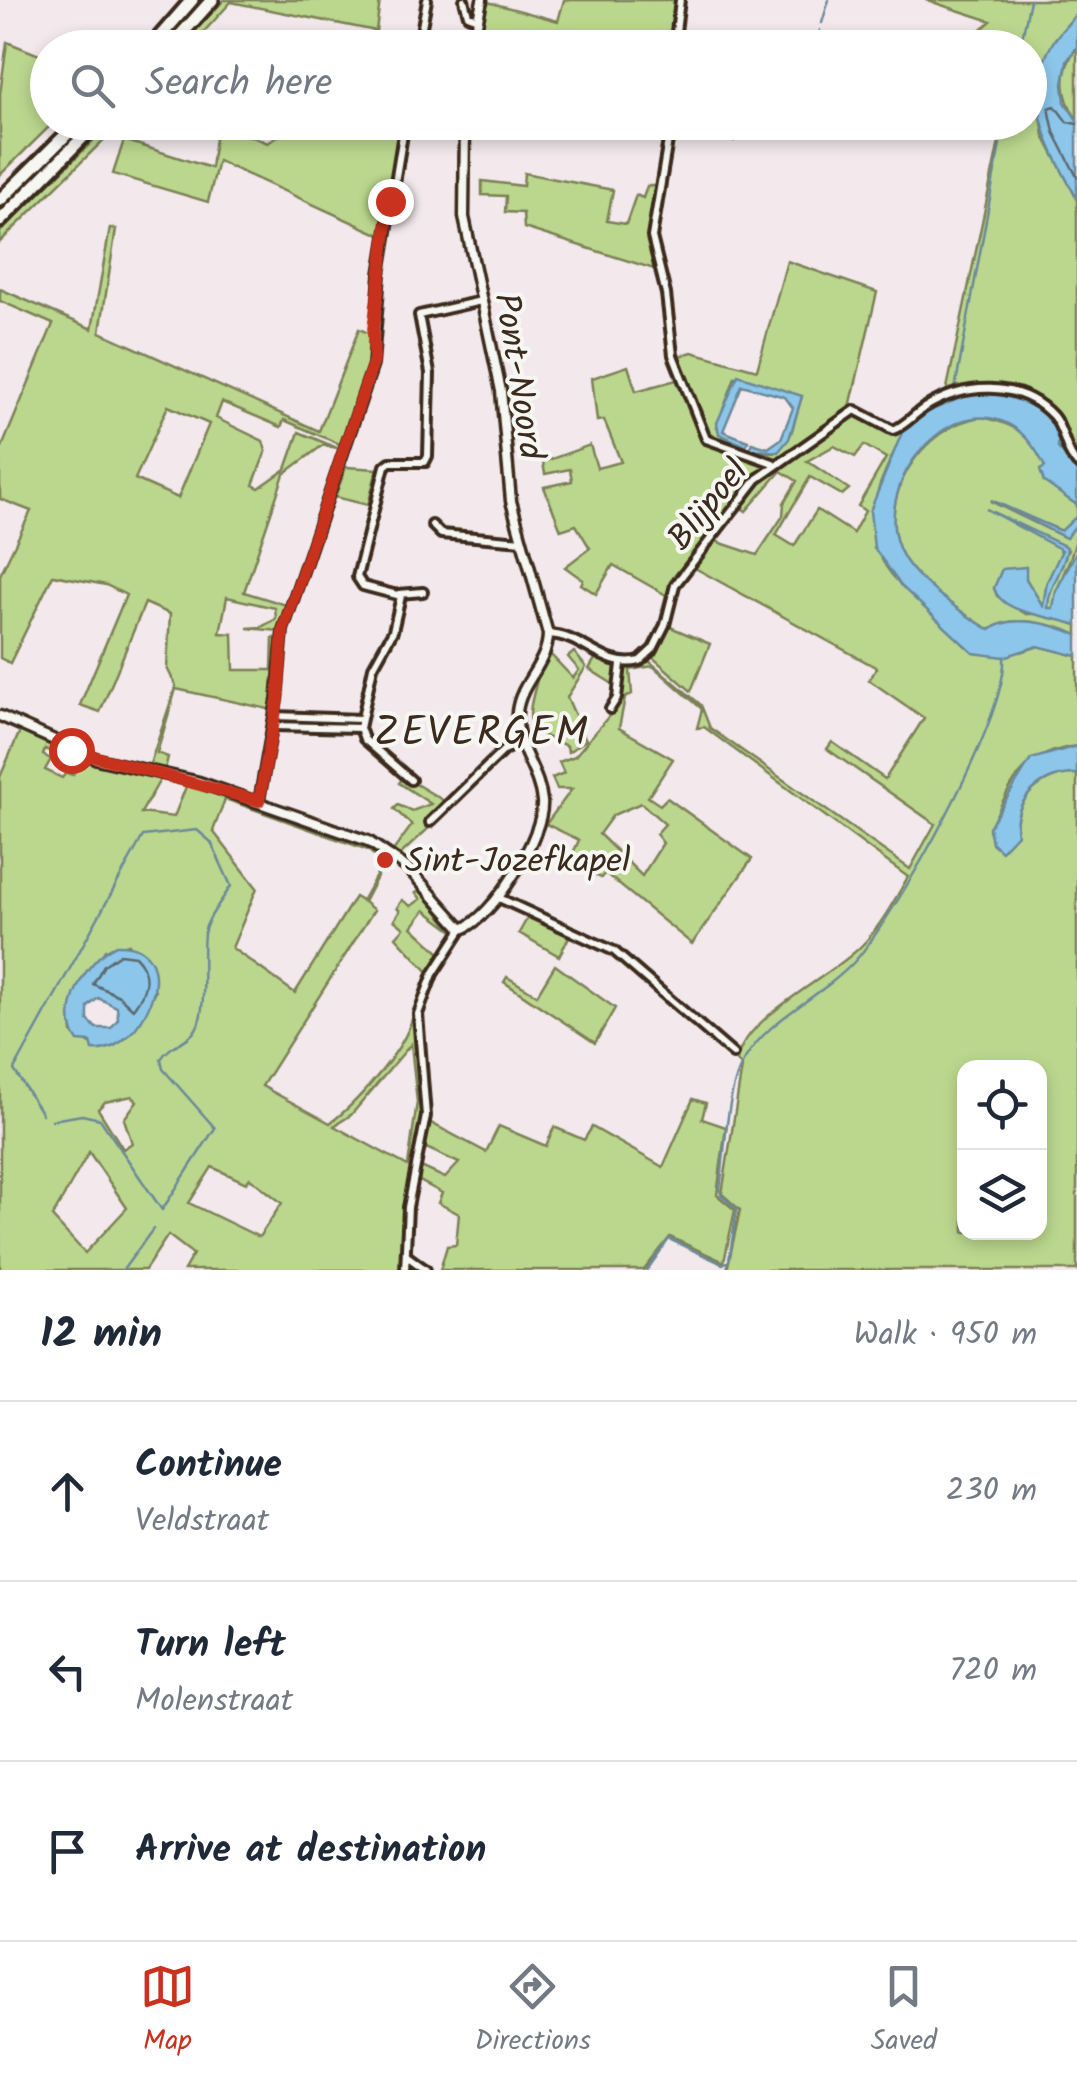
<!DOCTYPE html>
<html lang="en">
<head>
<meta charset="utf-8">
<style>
  body { margin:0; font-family:Kalam,sans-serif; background:#f2f2f3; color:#1f2937 }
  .controls { position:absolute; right:30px; bottom:30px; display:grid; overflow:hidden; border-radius:20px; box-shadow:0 5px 15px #0003 }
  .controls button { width:90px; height:90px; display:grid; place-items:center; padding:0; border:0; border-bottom:2px solid #e0e1e3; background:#fff; color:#1f2937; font:50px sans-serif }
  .stop { position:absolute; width:30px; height:30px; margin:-22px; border:8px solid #c8321e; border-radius:50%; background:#fff }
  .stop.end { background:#c8321e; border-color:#fff; box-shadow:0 2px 10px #0008 }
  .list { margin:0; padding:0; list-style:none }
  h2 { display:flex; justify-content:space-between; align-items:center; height:130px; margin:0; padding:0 40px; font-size:42px }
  h2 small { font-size:32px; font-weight:400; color:#747a83 }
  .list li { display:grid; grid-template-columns:65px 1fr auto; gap:30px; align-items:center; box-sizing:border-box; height:180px; padding:0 40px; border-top:2px solid #e0e1e3 }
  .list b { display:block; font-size:38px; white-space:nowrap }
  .list p { margin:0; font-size:32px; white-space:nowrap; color:#747a83 }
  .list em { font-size:32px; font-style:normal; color:#747a83 }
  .icon { flex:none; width:55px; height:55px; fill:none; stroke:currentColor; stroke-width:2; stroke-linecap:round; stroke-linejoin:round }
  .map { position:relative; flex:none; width:1077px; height:1270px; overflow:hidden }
  .search { position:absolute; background:#fff; box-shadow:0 5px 15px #0003; left:30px; right:30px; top:30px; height:110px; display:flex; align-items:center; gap:25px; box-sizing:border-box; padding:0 35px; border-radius:55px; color:#747a83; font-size:38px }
  .sheet { height:670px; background:#fff }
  nav { display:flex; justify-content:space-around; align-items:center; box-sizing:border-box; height:140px; border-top:2px solid #e0e1e3; background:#fff; font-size:28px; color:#747a83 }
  nav a { display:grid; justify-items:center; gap:5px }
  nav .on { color:#c8321e }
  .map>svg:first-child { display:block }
  .green { fill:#bbd78e; stroke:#7b8056; stroke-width:2.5; fill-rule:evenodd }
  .water { fill:#8cc7eb; stroke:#6c8899; stroke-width:2.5; fill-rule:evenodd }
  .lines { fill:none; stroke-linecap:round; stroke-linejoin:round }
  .shore { stroke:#5b6970; stroke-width:2.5 }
  .stream { stroke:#6c8899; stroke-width:2.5 }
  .minor-casing { stroke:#3b2a1e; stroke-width:14 }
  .tertiary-casing { stroke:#3b2a1e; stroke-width:15 }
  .motorway-casing { stroke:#3b2a1e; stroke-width:19 }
  .minor { stroke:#f6f6f2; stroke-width:6 }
  .tertiary { stroke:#f6f6f2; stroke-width:8 }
  .motorway { stroke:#f6f6f2; stroke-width:11 }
  .route { stroke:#c8321e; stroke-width:12 }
  .poi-dot { fill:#c8321e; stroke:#f6f6f2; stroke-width:4 }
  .labels { text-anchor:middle; stroke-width:8; stroke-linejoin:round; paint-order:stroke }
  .street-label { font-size:35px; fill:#3b2a1e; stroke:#f6f6f2 }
  .poi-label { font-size:35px; fill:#3b2a1e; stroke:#f6f6f2; text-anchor:start }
  .quarter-label { font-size:40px; letter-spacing:2.5px; fill:#3b2a1e; stroke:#f6f6f2 }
</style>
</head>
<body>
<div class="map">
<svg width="1077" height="1270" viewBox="0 0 1077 1270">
  <rect width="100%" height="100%" fill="#f3e9ec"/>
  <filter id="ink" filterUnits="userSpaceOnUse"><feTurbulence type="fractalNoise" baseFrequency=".01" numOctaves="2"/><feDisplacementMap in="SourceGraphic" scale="20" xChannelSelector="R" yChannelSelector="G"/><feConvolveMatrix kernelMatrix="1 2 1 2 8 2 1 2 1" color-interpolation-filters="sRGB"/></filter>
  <g filter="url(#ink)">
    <g class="green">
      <path d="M 224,0 L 380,0 L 376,31 L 231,2 L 190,47 L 180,47 Z"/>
      <path d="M 564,0 L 677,0 L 671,47 L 546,47 L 482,28 L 488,2 L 558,21 Z"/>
      <path d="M 926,0 L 1077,0 L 1077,13 L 1055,39 L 1037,85 L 1044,136 L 1077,199 L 1077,469 L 1058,448 L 1059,439 L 972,393 C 918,411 907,421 885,472 C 837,580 941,614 1021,652 L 1039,646 L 1077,656 L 1077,746 C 1020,753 1010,787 989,830 L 998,845 L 1017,834 C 1011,800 1044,772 1077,774 L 1077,1270 L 727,1270 L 740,1210 L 722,1194 L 742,1067 L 737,1061 C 742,1017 835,976 865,942 C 883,922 895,899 908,877 L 704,727 L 697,728 L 702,709 L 653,666 L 630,670 L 632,694 L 625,698 L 619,728 L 673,759 L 648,797 L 660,805 L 667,798 L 752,859 L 692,944 L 605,873 L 601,878 L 569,862 L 579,840 L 546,824 L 572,789 L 557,789 L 552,778 L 564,773 L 559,762 L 575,756 L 614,710 L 609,706 L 616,686 L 589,669 L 596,657 L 627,668 L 649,661 L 701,705 L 710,728 L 910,869 L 935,824 L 827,749 L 832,742 L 885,779 L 924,718 L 869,680 L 877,668 L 693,567 L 715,541 L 757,555 L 783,516 L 784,503 L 797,481 L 781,471 L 746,511 L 740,507 L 757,482 L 851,413 L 892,433 L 946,393 L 1003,123 L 1030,122 L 1030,48 L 960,47 L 991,21 ZM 864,445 L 886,458 L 858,506 L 865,511 L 853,533 L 817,510 L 794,546 L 776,535 L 810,477 L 842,495 L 849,489 L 807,461 L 834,446 L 855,457 ZM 641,803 L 665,824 L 656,834 L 663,843 L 642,876 L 599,834 L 613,815 ZM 964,1068 L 1040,1068 L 1040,1232 L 964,1232 Z"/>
      <path d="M 7,42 L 47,58 L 48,122 L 53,123 L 0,175 L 0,94 Z"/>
      <path d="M 1077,47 L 1077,120 C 1061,95 1059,72 1077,47 Z"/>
      <path d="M 111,123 L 121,123 L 0,242 L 0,232 Z"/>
      <path d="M 217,123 L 268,143 L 295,123 L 402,123 L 380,235 L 218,161 L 208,202 L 113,174 L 124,140 L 211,168 Z"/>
      <path d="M 524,173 L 613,190 L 607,221 L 626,224 L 636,195 L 643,198 L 647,186 L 657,186 L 650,236 L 657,270 L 524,228 L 523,213 L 505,212 L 506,196 L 482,195 L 482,181 L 523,186 Z"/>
      <path d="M 110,228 L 116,229 L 100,332 L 319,431 L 359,329 L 371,334 L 373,359 L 344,446 L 284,420 L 281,427 L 222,402 L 216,418 L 263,441 L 266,451 L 253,485 L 259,488 L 286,469 L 299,432 L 337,448 L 323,445 L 284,474 L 244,592 L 286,605 L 341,457 L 279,631 L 247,628 L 261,627 L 276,619 L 275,608 L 227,597 L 220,633 L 233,634 L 234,670 L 272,670 L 273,638 L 278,638 L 273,710 L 176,689 L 157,753 L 168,757 L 165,769 L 149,767 L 176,686 L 167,668 L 170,614 L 145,603 L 100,712 L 80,705 L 126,595 L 106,585 L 53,575 L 10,663 L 0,658 L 0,575 L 31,511 L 0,499 L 0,452 L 53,324 L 0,301 L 0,289 L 92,329 ZM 168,406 L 209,424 L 178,498 L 135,479 Z"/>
      <path d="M 787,261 L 877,292 L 851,403 L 856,406 L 776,458 L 748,451 L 774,453 L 791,434 L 802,396 L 735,377 L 717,427 L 723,438 L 746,446 L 744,450 L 708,438 L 676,357 L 692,352 L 757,370 Z"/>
      <path d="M 628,366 L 636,391 L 680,379 L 695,422 L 709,445 L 766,464 L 674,583 L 667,611 L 662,610 L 666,595 L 613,565 L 596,594 L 581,584 L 583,580 L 565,567 L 590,548 L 576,525 L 561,530 L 544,487 L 572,481 L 570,469 L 545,474 L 543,462 L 590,445 L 597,468 L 621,462 L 604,420 L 597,421 L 592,378 Z"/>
      <path d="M 981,417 C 1014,423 1050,442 1044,481 L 1077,505 L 1077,516 L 1062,531 L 990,501 L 1066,538 L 1077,524 C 1077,559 1058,573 1053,609 L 1047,608 L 1050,589 L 1068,550 L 1059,546 L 1062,555 L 1047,582 L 1043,607 L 1026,579 L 1025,567 L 1001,572 L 994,588 L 997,596 L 1026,614 L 1045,614 L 1077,625 L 1077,635 C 1055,624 1010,613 990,630 C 964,615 918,584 903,557 C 872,500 922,425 981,417 Z"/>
      <path d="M 346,467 L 377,469 L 368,505 L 335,497 Z"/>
      <path d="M 668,626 L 710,644 L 691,691 L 651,656 Z"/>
      <path d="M 574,652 L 586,667 L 567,697 L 586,740 L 568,752 L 567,746 C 523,729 526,722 537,680 L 535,676 L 550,654 L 573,678 L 579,670 L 568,657 Z"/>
      <path d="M 20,731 L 57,749 L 54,753 L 45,749 L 43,755 L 51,759 L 45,770 L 62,778 L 66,773 L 73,775 L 81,758 L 161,778 L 141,813 L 174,817 L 187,784 L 357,842 L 387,858 L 364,902 L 374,910 L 262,1086 L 330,1123 C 355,1105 400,1054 410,1025 C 417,1006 419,990 428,972 L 396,937 L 404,928 L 394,920 L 400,911 L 397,908 L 402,900 L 411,906 L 421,899 L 416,893 L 420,890 L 453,931 L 425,910 L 412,927 L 442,955 L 416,1014 L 423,1122 L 411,1183 L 403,1270 L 184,1270 L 193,1254 L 168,1235 L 145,1270 L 0,1270 L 0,777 ZM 225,799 L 368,850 L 383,863 L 362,901 L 355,897 L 295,993 L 232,948 L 257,888 L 213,831 ZM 129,944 L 155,991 L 130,1033 L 110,1048 L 94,1046 L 72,1033 L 71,1015 L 105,950 ZM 411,1044 L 417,1102 L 408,1166 L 334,1126 L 351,1115 ZM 132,1096 L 137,1101 L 124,1119 L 132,1143 L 123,1149 L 98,1109 L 105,1102 ZM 89,1152 L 127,1208 L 85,1253 L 52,1217 ZM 212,1167 L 246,1183 L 250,1178 L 282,1203 L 259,1237 L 189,1203 Z"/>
      <path d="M 404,777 L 446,802 L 440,809 L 444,814 L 400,855 L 393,851 L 412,825 L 394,809 L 398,805 L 412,811 L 431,804 L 399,783 Z"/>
      <path d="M 529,915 L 571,933 L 559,956 L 519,933 Z"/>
      <path d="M 555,965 L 615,1008 L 595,1043 L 504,982 L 507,977 L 537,995 Z"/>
      <path d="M 693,1099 L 706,1103 L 702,1119 L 726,1127 L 717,1195 L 735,1210 L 724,1262 L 670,1237 L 644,1270 L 440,1270 L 447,1246 L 456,1245 L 459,1214 L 438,1203 L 442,1193 L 416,1179 L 419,1166 L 445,1178 L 459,1163 L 424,1147 L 427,1121 L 486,1152 L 499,1126 L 546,1146 L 554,1127 L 584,1140 L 592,1127 L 663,1167 Z"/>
    </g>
    <g class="water">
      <path d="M 1077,13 L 1077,47 L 1067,61 L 1063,84 L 1065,102 L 1077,120 L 1077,199 C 1050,148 1020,100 1052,44 C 1058,33 1069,24 1077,13 Z"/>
      <path d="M 738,375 L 802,396 L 789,439 L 778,452 L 749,449 L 752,443 L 768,448 L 781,439 L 793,408 L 785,397 L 742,385 L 723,431 L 748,441 L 746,446 L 719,434 L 717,423 Z"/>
      <path d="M 972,393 C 1004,392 1062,406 1058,448 L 1077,469 L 1077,505 L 1044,482 L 1040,470 L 1045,467 C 987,345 856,478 904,558 C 918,582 966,616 990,630 C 1010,613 1054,624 1077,635 L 1077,656 L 1038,646 L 1004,657 L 973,653 L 901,586 L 874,548 L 870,511 L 903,430 L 927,412 Z"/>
      <path d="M 991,500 L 1061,531 L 1077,516 L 1077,524 L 1066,538 Z"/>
      <path d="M 986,509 L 1067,547 C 1066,568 1048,585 1048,608 L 1053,608 L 1056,591 L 1077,550 L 1077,625 C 1050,615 1002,615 994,588 L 1002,569 L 1026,567 L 1026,579 L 1043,606 L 1047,582 L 1062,550 Z"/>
      <path d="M 1077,746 L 1077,774 C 1044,772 1011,800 1017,834 L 1001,851 L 992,843 L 989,827 L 1031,759 Z"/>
      <path d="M 116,945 C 190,942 145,1055 93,1050 L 91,1042 L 78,1041 C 55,1012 87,958 116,945 ZM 98,998 L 117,1007 L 118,1019 L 111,1028 L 96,1028 L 88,1020 L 88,1007 Z"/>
    </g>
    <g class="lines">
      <g class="shore">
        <path d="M 1077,124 L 1067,122 L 1055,106 L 1049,108 L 1054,132 L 1077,177"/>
        <path d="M 120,954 L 135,956 C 152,973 147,991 133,1009 L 119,996 L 93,984 L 104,965 Z"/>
      </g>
      <g class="stream">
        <path d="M 822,23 L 829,0"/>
        <path d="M 816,48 L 820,30"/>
        <path d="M 1020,48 L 1030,0"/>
        <path d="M 677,130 L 734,141 L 739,122"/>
        <path d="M 953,400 L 1004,122"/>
        <path d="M 42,1114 L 14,1070 L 143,836 L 197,830 L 211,842 L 231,886 C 223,899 206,919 204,934 C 201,957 208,1009 196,1029 C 188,1043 171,1043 161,1059 L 163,1069 L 215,1128 L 162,1210 L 100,1119 L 82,1115 L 52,1120"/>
        <path d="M 123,1270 L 153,1229"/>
        <path d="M 647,1270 L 669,1239 L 723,1264 L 729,1261 L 737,1209 L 721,1195 L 720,1189 C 725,1154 726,1092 743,1062 C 768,1017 821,998 855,961 C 898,912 1008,718 1004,657"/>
      </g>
      <g class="minor-casing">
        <g id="minor">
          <path d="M 464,0 L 468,15 L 477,19"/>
          <path d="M 418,48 L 427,0"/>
          <path d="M 674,48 L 680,0"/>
          <path d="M 671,122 L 652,237 L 666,294 L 673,355 L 706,439 L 773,463"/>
          <path d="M 432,525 L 441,534 L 522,541"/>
          <path d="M 399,594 L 423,592"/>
          <path d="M 548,634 C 584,635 604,670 640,661 L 653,649 L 665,625 L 675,585 L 757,479 L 855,410 L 893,430 C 905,426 913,415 924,408 C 963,383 1019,379 1053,416 C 1065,430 1064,450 1077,464"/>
          <path d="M 610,709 L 617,698 L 621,664"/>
          <path d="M 275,716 L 361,719"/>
          <path d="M 273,726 L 360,728"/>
          <path d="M 411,780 L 364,739 L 360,728 L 373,667 L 393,631 L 401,596 L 363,586 L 357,577 L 385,466 L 390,462 L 425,462 L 428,456 L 430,373 L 419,315 L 481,301"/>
          <path d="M 259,801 L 277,699 L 283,630 L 373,365 L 380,274 L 405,122"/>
          <path d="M 430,822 L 504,750 L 519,743"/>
          <path d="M 499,898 L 614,951 L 733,1054"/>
          <path d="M 407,1256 L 426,1270"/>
          <path d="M 405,1270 L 408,1207 L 426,1116 L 418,1014 L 433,974 L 462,929"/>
        </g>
      </g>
      <g class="tertiary-casing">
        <g id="tertiary">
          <path d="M 472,48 L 482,0"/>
          <path d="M 0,716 L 97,759 L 199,782 L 368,841 L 409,869 L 462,929 C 493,918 545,834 542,801 C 539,769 514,747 517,712 C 520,682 548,664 548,634 L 511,501 L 501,391 L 464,217 L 465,122"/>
        </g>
      </g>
      <g class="motorway-casing">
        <g id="motorway">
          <path d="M 150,48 L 192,0"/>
          <path d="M 169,48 L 212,0"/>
          <path d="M 0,200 L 79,122"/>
          <path d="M 0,221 L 98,122"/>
        </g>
      </g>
      <use href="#minor" class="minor"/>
      <use href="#tertiary" class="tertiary"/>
      <use href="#motorway" class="motorway"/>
    </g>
  </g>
  <g class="lines" filter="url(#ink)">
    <path class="route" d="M 71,750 L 259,801 L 278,700 L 283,630 L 374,360 L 373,330 L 390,201"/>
  </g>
  <circle class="poi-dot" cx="385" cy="860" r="10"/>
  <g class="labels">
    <g class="street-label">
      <text transform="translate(520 376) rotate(81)" y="12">Pont-Noord</text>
      <text transform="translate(707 504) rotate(-51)" y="12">Blijpoel</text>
    </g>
    <g class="poi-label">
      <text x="405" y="872">Sint-Jozefkapel</text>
    </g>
    <g class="quarter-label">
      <text x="482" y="745">ZEVERGEM</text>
    </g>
  </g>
</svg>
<div class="controls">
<button><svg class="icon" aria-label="locate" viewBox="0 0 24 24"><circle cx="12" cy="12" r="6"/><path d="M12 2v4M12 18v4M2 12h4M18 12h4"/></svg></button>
<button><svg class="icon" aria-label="layers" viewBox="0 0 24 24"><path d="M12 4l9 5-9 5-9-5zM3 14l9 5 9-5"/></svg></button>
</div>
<div class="stop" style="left:71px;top:750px"></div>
<div class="stop end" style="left:390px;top:201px"></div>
<div class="search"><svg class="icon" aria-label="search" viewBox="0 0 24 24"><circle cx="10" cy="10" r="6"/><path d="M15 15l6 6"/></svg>Search here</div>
</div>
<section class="sheet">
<h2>12 min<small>Walk · 950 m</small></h2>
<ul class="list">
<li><svg class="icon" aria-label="ahead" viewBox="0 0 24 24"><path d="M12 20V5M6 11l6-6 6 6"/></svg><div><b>Continue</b><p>Veldstraat</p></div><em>230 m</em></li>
<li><svg class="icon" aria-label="left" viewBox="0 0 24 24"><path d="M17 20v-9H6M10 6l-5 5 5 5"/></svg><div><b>Turn left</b><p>Molenstraat</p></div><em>720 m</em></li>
<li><svg class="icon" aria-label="arrive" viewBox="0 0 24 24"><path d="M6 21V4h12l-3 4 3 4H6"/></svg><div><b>Arrive at destination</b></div></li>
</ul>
</section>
<nav>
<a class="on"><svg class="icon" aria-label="map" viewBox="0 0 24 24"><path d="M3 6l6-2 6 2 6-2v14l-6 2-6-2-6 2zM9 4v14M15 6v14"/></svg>Map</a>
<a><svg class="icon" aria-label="directions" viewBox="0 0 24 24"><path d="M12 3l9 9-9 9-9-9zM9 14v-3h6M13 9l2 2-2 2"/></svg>Directions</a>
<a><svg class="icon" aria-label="saved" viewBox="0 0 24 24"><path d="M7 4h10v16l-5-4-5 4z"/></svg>Saved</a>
</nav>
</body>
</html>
